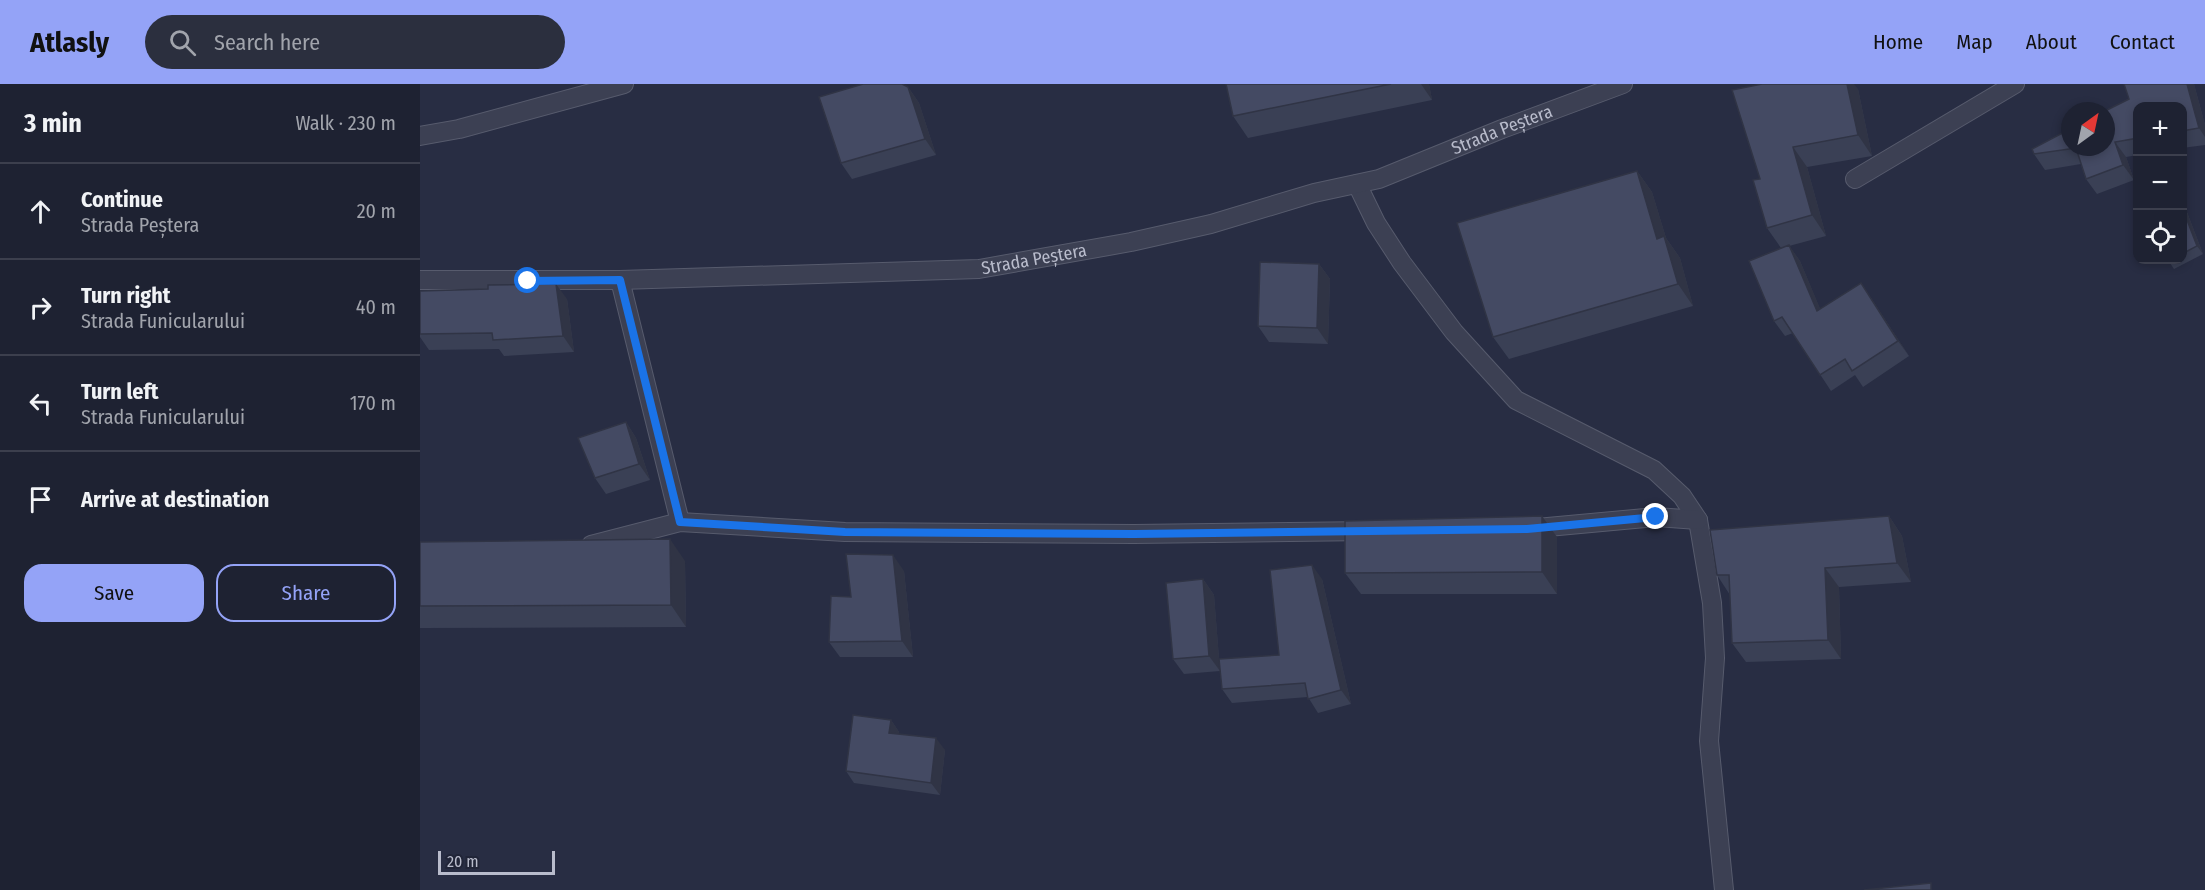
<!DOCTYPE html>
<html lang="en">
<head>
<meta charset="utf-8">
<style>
  body { margin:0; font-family:"Fira Sans Condensed",sans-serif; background:#2b2f3e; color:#f1f3f6 }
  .controls { position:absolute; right:18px; top:18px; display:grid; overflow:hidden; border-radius:12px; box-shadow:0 3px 9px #0003 }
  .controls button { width:54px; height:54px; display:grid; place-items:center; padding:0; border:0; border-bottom:2px solid #3c3f4d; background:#1e2232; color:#f1f3f6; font:30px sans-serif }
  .compass { position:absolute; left:1641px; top:18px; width:54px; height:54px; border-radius:50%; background:#1e2232; box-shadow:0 3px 9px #0003; rotate:33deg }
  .scale { position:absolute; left:18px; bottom:15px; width:117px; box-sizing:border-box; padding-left:6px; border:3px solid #b9bccc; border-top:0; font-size:16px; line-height:21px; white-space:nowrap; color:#b9bccc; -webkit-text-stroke:4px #212538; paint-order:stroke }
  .stop { position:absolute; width:18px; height:18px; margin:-14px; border:4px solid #1a73e8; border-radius:50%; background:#fff }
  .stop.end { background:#1a73e8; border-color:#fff; box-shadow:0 2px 6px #0008 }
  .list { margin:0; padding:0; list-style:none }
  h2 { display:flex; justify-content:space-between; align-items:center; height:78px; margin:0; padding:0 24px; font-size:26px }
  h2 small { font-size:20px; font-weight:400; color:#a1a4ac }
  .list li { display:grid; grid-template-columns:39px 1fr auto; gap:18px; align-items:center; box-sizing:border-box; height:96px; padding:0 24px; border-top:2px solid #3c3f4d }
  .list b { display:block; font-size:22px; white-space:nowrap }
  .list p { margin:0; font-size:20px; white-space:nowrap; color:#a1a4ac }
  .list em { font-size:20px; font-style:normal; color:#a1a4ac }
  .actions { display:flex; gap:12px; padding:18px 24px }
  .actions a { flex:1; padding:14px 0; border:2px solid #94a3f7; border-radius:18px; text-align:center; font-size:21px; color:#94a3f7 }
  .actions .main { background:#94a3f7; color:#111 }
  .icon { flex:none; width:33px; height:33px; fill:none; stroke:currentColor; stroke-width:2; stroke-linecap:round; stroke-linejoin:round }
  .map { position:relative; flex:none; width:1785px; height:806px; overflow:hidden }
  header { display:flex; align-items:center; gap:36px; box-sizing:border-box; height:84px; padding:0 30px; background:#94a3f7; color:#111 }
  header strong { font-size:28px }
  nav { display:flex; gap:33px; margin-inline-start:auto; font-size:21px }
  .search { width:420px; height:54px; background:#2b2f3e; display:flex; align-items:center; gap:15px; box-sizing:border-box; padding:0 21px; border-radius:33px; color:#a1a4ac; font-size:22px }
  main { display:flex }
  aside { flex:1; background:#1e2232 }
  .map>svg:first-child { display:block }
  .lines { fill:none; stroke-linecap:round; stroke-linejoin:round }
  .street-casing { stroke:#575b6d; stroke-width:20 }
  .street { stroke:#3c4053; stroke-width:18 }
  .wall { fill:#3a4055 }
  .shaded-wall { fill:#303445 }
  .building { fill:#444a63; stroke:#303445; stroke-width:1.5 }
  .route { stroke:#1a73e8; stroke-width:8 }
  .labels { text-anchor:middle; stroke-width:6; stroke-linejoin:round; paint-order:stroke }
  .street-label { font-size:18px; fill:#b9bccc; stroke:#212538 }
</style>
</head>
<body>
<header>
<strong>Atlasly</strong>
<div class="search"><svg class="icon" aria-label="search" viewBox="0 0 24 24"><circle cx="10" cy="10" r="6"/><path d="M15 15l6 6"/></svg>Search here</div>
<nav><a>Home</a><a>Map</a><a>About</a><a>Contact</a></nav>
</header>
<main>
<aside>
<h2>3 min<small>Walk · 230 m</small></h2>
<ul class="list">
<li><svg class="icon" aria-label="ahead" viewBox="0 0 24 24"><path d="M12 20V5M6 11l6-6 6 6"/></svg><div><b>Continue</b><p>Strada Peștera</p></div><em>20 m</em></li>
<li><svg class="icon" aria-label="right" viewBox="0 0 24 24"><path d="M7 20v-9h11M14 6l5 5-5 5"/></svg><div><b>Turn right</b><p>Strada Funicularului</p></div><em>40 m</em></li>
<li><svg class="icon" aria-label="left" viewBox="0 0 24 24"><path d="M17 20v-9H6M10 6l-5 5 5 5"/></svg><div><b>Turn left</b><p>Strada Funicularului</p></div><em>170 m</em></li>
<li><svg class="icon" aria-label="arrive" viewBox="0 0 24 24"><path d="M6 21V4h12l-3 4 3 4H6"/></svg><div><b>Arrive at destination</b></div></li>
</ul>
<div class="actions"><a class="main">Save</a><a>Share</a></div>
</aside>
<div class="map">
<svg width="1785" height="806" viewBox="0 0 1785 806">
  <rect width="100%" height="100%" fill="#282d43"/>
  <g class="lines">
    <g class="street-casing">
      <g id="street">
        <path d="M 0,52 L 39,45 L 204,0"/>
        <path d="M 1435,95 L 1595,0"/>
        <path d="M 937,100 L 956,139 L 982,179 L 1034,248 L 1096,316 L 1234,386 L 1262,412 L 1278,436 L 1292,519 L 1295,574 L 1289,657 L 1304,806"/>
        <path id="s1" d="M 0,196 L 200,196 L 559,185 L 711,158 L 791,140 L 894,109 L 959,95 L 1082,45 L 1203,0"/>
        <path d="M 200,196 L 260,438"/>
        <path d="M 1106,445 L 1236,433 L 1278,436"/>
        <path d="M 171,461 L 260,438 L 425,448 L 714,450 L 950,447"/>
      </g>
    </g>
    <use href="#street" class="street"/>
  </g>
  <g class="wall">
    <path d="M 806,0 L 1009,0 L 1012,16 L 828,54 L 813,32 Z"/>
    <path d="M 1704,0 L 1774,0 L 1785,41 L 1785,61 L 1762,64 L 1762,22 L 1718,22 L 1718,71 L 1706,73 L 1714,96 L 1677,110 L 1666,95 L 1661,80 L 1625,86 L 1614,70 L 1709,15 Z"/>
    <path d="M 488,3 L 499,19 L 516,71 L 432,95 L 421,79 Z"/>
    <path d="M 1438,5 L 1452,72 L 1387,83 L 1406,152 L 1369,162 L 1380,177 L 1400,225 L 1441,199 L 1489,272 L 1443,303 L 1435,291 L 1411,307 L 1373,249 L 1365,252 L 1354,237 L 1361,164 L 1347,144 L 1340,95 L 1312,6 Z"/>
    <path d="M 1217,87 L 1232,108 L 1246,154 L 1260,174 L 1273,222 L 1089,275 L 1073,253 Z"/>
    <path d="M 1762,119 L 1765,123 L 1783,170 L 1754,185 L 1748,176 L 1762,176 Z"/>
    <path d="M 899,180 L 910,195 L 908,260 L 849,258 L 838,242 Z"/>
    <path d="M 0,207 L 147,215 L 154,268 L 84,272 L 79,265 L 9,266 L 0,253 Z"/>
    <path d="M 206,338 L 216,354 L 230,396 L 186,410 L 175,394 Z"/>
    <path d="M 1469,432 L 1482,452 L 1491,498 L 1419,503 L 1421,575 L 1326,578 L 1312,559 L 1310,511 L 1297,491 Z"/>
    <path d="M 1137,453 L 1137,510 L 941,510 L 925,489 Z"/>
    <path d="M 0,458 L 265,477 L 266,543 L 0,544 Z"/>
    <path d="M 484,487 L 493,573 L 420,573 L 409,558 L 431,513 Z"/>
    <path d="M 783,495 L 794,511 L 800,587 L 764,590 L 753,575 Z"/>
    <path d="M 902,495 L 931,620 L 898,629 L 888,613 L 812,619 L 802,605 L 859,571 Z"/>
    <path d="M 471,636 L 479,648 L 479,650 L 525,666 L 520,711 L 434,699 L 426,687 Z"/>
  </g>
  <g class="shaded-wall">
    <path d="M 1001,0 L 1009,0 L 1012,16 Z"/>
    <path d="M 1427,0 L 1434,0 L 1438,5 L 1452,72 L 1438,51 Z"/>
    <path d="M 1767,0 L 1774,0 L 1785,41 L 1785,53 L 1779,44 Z"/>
    <path d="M 488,3 L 499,19 L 516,71 L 505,55 Z"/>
    <path d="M 1695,58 L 1706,73 L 1714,96 L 1703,81 Z"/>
    <path d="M 1373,63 L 1387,83 L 1406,152 L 1392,131 Z"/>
    <path d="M 1217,87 L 1232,108 L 1246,154 L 1260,174 L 1273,222 L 1258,200 L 1237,155 Z"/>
    <path d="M 1762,119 L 1765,123 L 1783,170 L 1777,162 L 1762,123 Z"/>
    <path d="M 1369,161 L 1380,177 L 1408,243 L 1397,227 Z"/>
    <path d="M 899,180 L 910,195 L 908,260 L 897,244 Z"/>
    <path d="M 1441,199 L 1452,215 L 1489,272 L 1478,257 Z"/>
    <path d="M 136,200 L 147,215 L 154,268 L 143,252 Z"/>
    <path d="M 206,338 L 216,354 L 230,396 L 219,380 Z"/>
    <path d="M 1122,432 L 1137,453 L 1137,510 L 1122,488 Z"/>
    <path d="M 1469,432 L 1482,452 L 1491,498 L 1477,479 Z"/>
    <path d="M 250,455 L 265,477 L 266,543 L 251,521 Z"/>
    <path d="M 473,471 L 484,487 L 493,573 L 482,557 Z"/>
    <path d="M 892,481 L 902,495 L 931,620 L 921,606 Z"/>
    <path d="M 1405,484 L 1419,503 L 1421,575 L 1408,556 Z"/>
    <path d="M 783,495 L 794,511 L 800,587 L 789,572 Z"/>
    <path d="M 471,636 L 479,648 L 477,662 L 469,649 Z"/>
    <path d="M 516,654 L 525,666 L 520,711 L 511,699 Z"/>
  </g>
  <g class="building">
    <path d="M 443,0 L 482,0 L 488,3 L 505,55 L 421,79 L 399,13 Z"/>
    <path d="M 806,0 L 971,0 L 813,32 Z"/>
    <path d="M 1342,0 L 1427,0 L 1438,51 L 1373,63 L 1392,131 L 1347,144 L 1333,96 L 1340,95 L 1312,6 Z"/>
    <path d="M 1704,0 L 1767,0 L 1779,44 L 1762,47 L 1762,22 L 1718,22 L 1718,54 L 1695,58 L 1703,81 L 1666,95 L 1656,64 L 1614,70 L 1612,65 L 1650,45 L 1650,63 L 1686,63 L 1686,27 L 1685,27 L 1709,15 Z"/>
    <path d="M 1217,87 L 1237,155 L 1244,152 L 1258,200 L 1073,253 L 1037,139 Z"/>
    <path d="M 1762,123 L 1777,162 L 1762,170 Z"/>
    <path d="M 1369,161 L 1397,227 L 1441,199 L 1478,257 L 1432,287 L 1425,275 L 1400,291 L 1362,233 L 1354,237 L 1329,177 Z"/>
    <path d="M 840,178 L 899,180 L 897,244 L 838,242 Z"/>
    <path d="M 136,200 L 143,252 L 73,256 L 72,249 L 0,250 L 0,207 L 68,205 L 68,201 Z"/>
    <path d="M 206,338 L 219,380 L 175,394 L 158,354 Z"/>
    <path d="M 1122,432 L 1122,488 L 925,489 L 925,437 Z"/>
    <path d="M 1469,432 L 1477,479 L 1405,484 L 1408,556 L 1312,559 L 1309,491 L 1297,491 L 1290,446 Z"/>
    <path d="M 250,455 L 251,521 L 0,522 L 0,458 Z"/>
    <path d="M 426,470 L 473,471 L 482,557 L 409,558 L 411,512 L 431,513 Z"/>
    <path d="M 892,481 L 921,606 L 888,615 L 885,599 L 802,605 L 799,575 L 859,571 L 850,486 Z"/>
    <path d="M 783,495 L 789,572 L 753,575 L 746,499 Z"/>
    <path d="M 433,631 L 471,636 L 469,649 L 516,654 L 511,699 L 426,687 Z"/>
    <path d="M 1511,799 L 1511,806 L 1444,806 Z"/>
  </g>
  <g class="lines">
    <path class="route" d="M 108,197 L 200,196 L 260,438 L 425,448 L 714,450 L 1107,445 L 1236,433"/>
  </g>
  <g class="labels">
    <g class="street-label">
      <text dy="6" stroke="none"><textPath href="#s1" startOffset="1102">Strada Peștera</textPath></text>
      <text dy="6" stroke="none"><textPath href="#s1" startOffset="615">Strada Peștera</textPath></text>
    </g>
  </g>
</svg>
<div class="controls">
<button>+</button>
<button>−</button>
<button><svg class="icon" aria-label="locate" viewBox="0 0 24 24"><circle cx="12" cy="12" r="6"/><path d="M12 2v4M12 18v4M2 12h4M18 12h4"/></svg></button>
</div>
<svg class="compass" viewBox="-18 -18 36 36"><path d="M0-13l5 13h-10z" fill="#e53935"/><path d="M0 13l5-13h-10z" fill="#a1a4ac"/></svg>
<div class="scale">20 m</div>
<div class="stop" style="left:108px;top:197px"></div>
<div class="stop end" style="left:1236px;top:433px"></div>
</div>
</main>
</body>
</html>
